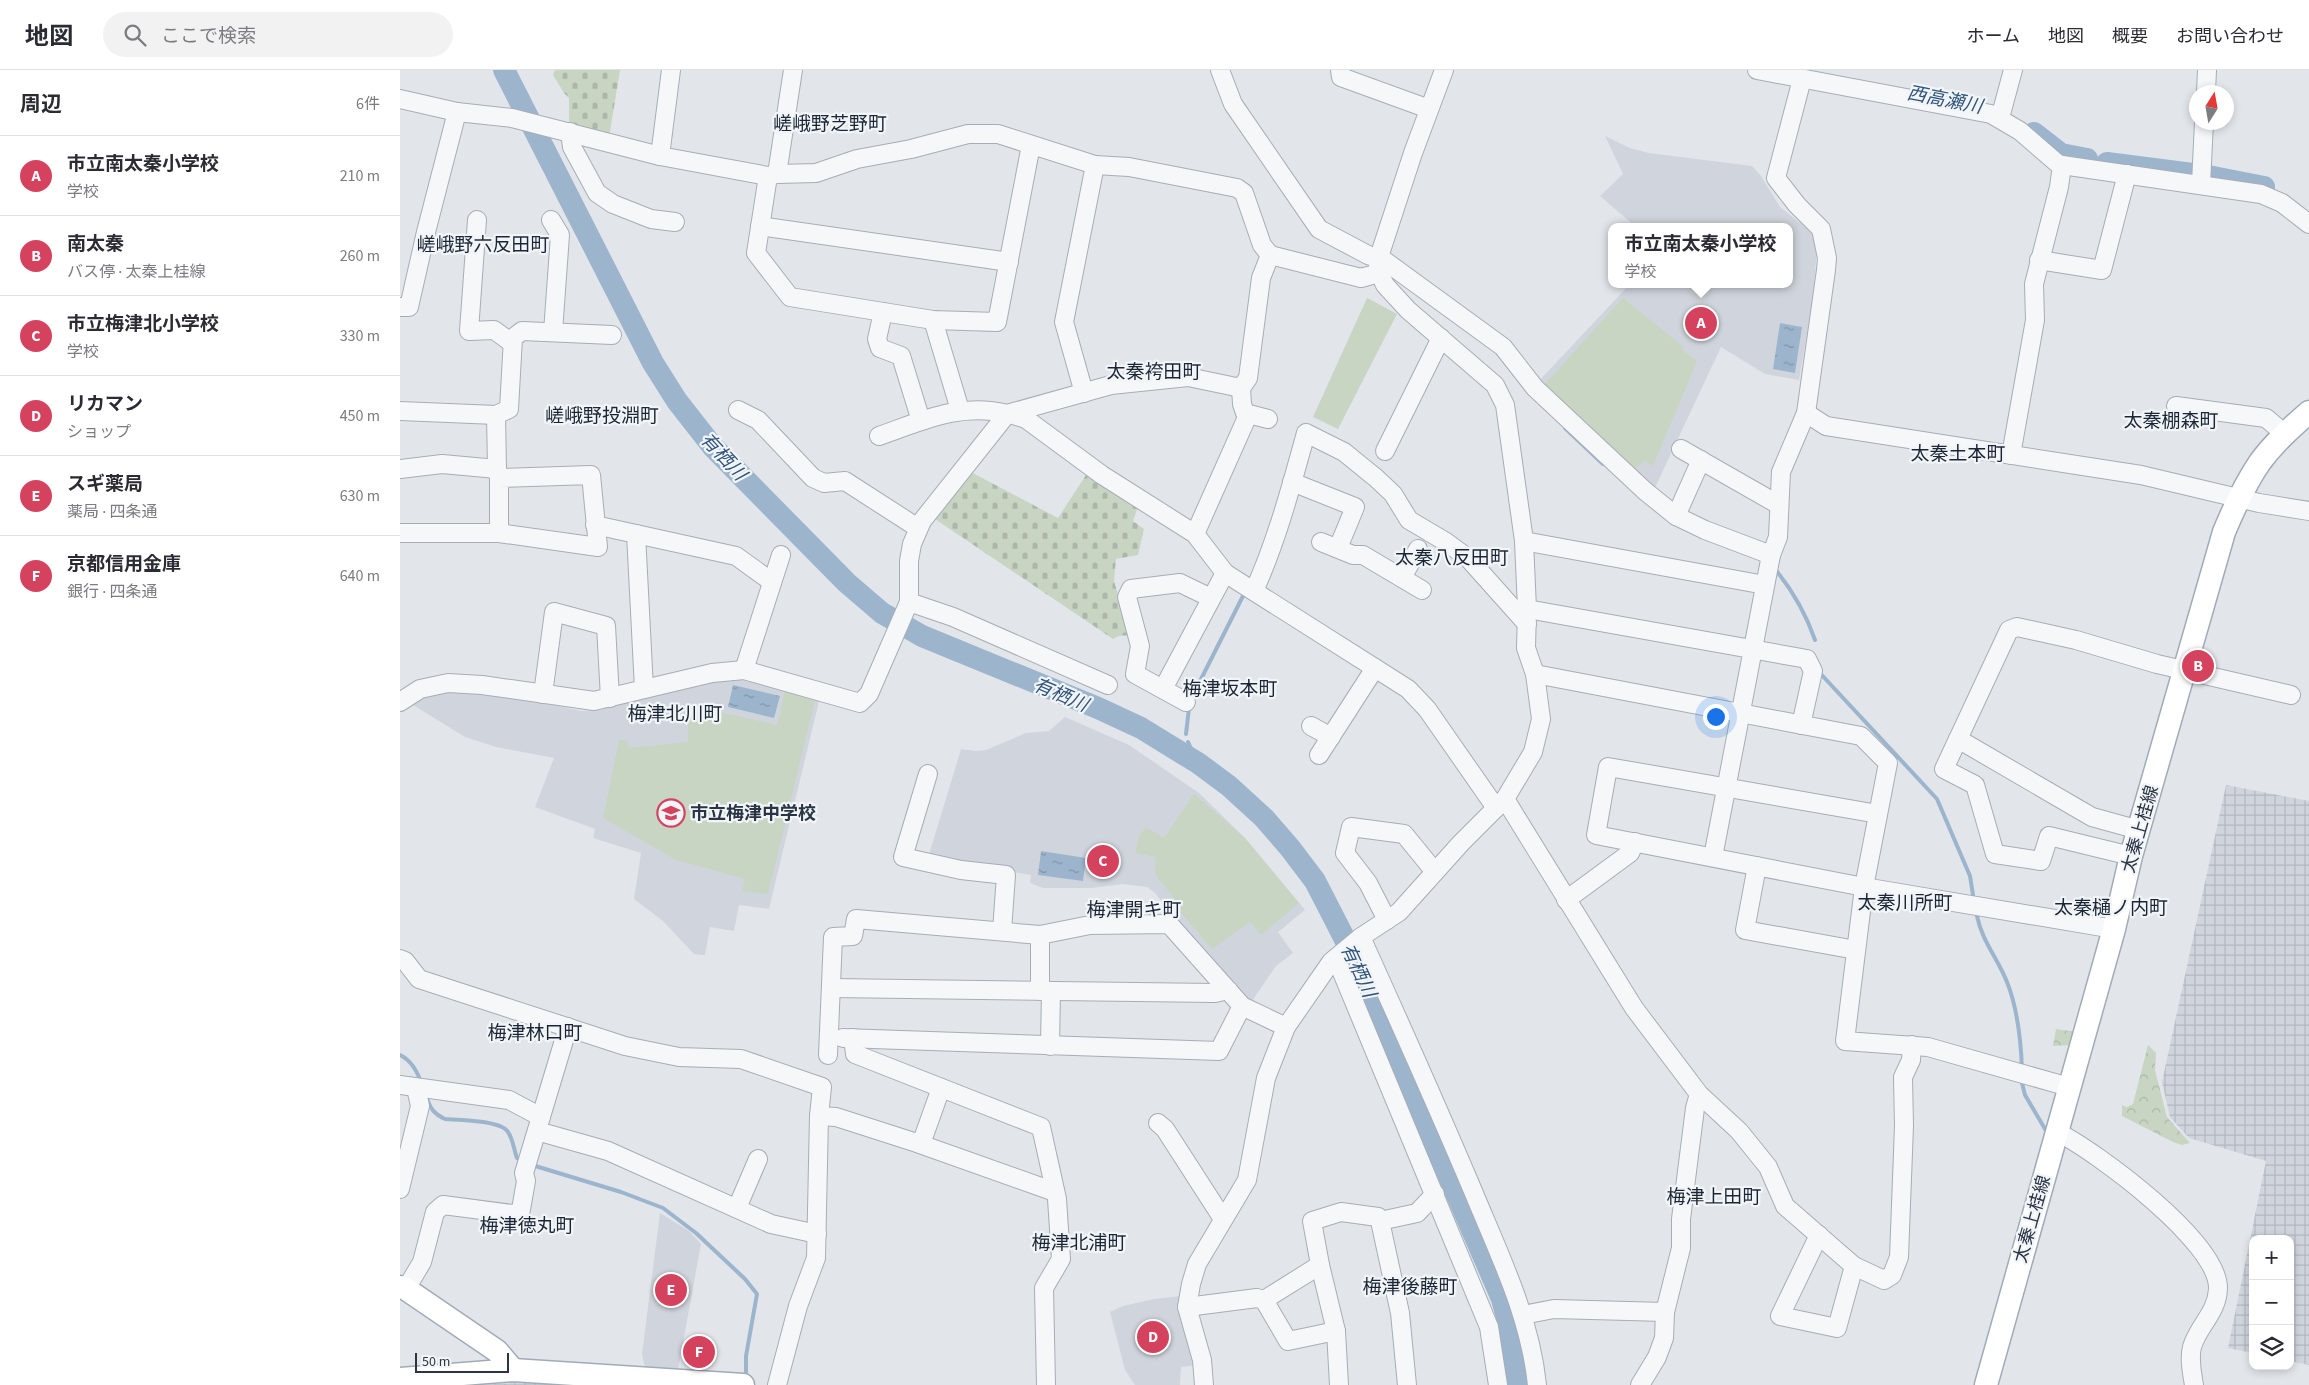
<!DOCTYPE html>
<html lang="ja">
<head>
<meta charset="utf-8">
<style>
  body { margin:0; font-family:"Source Sans 3","Noto Sans JP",sans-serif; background:#f2f2f3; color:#2b2b33 }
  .controls { position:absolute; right:15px; bottom:15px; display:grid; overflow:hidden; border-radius:10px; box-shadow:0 2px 8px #0003 }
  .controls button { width:45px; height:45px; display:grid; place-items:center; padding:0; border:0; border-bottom:1px solid #e1e1e2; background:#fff; color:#2b2b33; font:25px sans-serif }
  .compass { position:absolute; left:1789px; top:15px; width:45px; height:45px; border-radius:50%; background:#fff; box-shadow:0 2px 8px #0003; rotate:11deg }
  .scale { position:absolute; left:15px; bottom:12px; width:94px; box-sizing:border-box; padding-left:5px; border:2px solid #293444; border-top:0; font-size:14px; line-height:18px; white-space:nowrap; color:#293444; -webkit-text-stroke:4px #f2f5f8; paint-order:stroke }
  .you { position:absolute; left:1315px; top:646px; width:18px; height:18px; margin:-12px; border:4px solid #fff; border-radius:50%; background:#1a73e8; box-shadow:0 0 0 8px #1a73e833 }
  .badge { display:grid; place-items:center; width:32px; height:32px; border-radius:50%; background:#d5425e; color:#fff; font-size:16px; font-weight:700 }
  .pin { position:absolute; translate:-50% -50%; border:2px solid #fff; box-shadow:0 1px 5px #0006 }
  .popup { position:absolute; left:1208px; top:153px; width:185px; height:65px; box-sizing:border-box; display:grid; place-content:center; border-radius:10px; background:#fff; filter:drop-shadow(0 1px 4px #0005); font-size:16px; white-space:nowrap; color:#7c7c81 }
  .popup b { font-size:19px; color:#2b2b33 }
  .popup::after { content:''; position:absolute; left:50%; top:100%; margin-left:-10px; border:10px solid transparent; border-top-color:#fff }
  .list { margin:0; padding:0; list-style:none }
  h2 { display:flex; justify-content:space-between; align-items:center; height:65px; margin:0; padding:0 20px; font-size:21px }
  h2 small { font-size:16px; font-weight:400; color:#7c7c81 }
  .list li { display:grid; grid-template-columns:32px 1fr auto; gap:15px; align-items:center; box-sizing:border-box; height:80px; padding:0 20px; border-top:1px solid #e1e1e2 }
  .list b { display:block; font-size:19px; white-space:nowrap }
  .list p { margin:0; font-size:16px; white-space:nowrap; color:#7c7c81 }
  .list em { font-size:16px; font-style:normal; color:#7c7c81 }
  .icon { flex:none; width:28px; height:28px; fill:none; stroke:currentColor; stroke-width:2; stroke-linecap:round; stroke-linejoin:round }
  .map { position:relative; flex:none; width:1909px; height:1315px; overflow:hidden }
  header { display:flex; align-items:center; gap:30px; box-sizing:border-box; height:70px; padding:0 25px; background:#fff; border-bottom:1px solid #e1e1e2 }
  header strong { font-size:24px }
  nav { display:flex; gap:28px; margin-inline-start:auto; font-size:18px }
  .search { width:350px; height:45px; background:#f2f2f3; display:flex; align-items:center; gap:12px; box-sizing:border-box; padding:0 18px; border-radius:28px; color:#7c7c81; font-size:19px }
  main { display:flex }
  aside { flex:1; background:#fff }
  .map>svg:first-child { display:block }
  .built { fill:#d0d5dd }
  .industrial { fill:url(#industrial-grid) }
  .forest { fill:url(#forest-crowns) }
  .cemetery { fill:url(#cemetery-stones) }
  .park { fill:#c8d5c3 }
  .water { fill:url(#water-ripples) }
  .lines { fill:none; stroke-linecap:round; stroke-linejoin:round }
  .stream { stroke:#9cb5cd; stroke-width:4 }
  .river { stroke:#9cb5cd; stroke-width:22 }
  .minor-casing { stroke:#a7adb6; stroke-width:20 }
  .major-casing { stroke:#a1abb8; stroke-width:25 }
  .minor { stroke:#f5f7f9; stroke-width:18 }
  .major { stroke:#fff; stroke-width:22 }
  .labels { text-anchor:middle; stroke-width:4.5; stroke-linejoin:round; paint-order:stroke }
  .poi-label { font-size:18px; font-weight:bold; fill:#293444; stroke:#f2f5f8; text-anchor:start }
  .street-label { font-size:18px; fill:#293444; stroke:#f2f5f8 }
  .water-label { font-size:19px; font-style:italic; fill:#31557a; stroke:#f2f5f8 }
  .neighbourhood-label { font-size:19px; fill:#1b2535; stroke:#f2f5f8 }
</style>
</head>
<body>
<header>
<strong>地図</strong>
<div class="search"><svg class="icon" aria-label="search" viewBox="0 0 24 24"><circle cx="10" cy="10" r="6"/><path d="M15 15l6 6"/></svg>ここで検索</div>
<nav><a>ホーム</a><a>地図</a><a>概要</a><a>お問い合わせ</a></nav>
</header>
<main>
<aside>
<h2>周辺<small>6件</small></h2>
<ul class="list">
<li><span class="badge">A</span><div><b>市立南太秦小学校</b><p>学校</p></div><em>210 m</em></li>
<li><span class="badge">B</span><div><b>南太秦</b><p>バス停 · 太秦上桂線</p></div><em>260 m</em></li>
<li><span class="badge">C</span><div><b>市立梅津北小学校</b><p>学校</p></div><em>330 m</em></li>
<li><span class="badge">D</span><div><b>リカマン</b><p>ショップ</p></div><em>450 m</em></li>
<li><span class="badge">E</span><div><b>スギ薬局</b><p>薬局 · 四条通</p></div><em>630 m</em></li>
<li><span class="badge">F</span><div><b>京都信用金庫</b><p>銀行 · 四条通</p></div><em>640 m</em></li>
</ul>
</aside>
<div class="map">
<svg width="1909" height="1315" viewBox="0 0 1909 1315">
  <defs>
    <pattern id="industrial-grid" width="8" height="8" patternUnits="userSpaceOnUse" patternTransform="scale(1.25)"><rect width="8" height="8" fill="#d0d5dd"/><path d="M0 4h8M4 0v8" fill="none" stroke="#b3b7bf"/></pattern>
    <pattern id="forest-crowns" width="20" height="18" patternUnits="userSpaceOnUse" patternTransform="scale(1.25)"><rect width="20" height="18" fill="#c8d5c3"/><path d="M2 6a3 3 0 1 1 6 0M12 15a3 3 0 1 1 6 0" fill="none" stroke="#acb7a9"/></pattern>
    <pattern id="cemetery-stones" width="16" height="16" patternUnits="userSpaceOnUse" patternTransform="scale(1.25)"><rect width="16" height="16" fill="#c8d5c3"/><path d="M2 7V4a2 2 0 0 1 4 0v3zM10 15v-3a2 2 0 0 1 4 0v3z" fill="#acb7a9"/></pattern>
    <pattern id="water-ripples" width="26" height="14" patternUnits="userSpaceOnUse" patternTransform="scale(1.25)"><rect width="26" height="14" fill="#9cb5cd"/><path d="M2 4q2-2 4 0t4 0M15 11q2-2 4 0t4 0" fill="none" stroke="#7f94a8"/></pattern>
  </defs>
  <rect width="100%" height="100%" fill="#e2e6eb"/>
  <g class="built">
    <path d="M 1205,66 L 1230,78 L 1249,83 L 1352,96 L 1361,106 L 1380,137 L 1412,162 L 1417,177 L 1413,229 L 1399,310 L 1365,304 L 1321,277 L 1253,422 L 1137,313 L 1230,214 L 1390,214 L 1390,157 L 1236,157 L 1200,126 L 1223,104 Z"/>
    <path d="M 315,607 L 346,607 L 420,627 L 369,839 L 339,835 L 334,861 L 310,857 L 305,885 L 301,885 L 294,884 L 263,851 L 234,829 L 241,783 L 193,768 L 195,759 L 135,737 L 154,688 L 96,677 L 65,667 L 13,635 L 23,623 L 44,619 L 113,627 L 182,641 L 202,640 L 220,631 Z"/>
    <path d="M 665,647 L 729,675 L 799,723 L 845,768 L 905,840 L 878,862 L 893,883 L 876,896 L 850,934 L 848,934 L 754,822 L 747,817 L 723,814 L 692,818 L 643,818 L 630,813 L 631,805 L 528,788 L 561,679 L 576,681 L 586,680 L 626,663 L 649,661 Z"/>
    <path d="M 260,1143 L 289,1161 L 301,1174 L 278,1300 L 245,1298 L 242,1284 Z"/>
    <path d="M 781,1226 L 798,1295 L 781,1297 L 780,1315 L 735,1315 L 725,1300 L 710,1242 L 723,1236 L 754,1229 Z"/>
  </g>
  <g class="industrial">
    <path d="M 1826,715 L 1909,731 L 1909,1295 L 1890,1291 L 1890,1169 L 1853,1169 L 1853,1283 L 1828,1278 L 1866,1091 L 1789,1068 L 1770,1047 L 1762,1012 Z"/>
    <path d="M 129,1312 L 177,1315 L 80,1315 Z"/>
  </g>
  <g class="forest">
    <path d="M 1656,959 L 1676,962 L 1673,975 L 1653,976 Z"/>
    <path d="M 1748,975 L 1756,983 L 1755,1000 L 1767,1047 L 1790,1073 L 1782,1075 L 1773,1072 L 1722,1046 L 1722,1035 L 1727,1037 L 1733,1034 Z"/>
  </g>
  <g class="cemetery">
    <path d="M 155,0 L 220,0 L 209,68 L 169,57 L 169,28 L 164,23 L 153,5 Z"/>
    <path d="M 569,401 L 658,448 L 686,405 L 738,437 L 733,451 L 744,459 L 738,485 L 716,489 L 714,511 L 730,565 L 719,566 L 713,569 L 532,447 Z"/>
  </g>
  <g class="park">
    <path d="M 967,228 L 997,244 L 938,359 L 913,347 Z"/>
    <path d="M 1223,228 L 1284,277 L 1282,280 L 1297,291 L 1253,396 L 1245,390 L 1235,399 L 1143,316 Z"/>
    <path d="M 385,621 L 415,630 L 368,824 L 342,821 L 345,809 L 276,790 L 203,748 L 219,670 L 227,670 L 229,678 L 288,672 L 288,641 L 317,647 L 319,642 L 377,655 Z"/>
    <path d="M 794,724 L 845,768 L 899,833 L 861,865 L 850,852 L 812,879 L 772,832 L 775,829 L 756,806 L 755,787 L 735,783 L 739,766 L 746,757 L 764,768 Z"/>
  </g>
  <g class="water">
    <path d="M 1380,253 L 1402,257 L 1395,303 L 1373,299 Z"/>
    <path d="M 333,615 L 380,626 L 374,648 L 328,637 Z"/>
    <path d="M 641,781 L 686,788 L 683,811 L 638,805 Z"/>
  </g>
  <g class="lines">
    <g class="stream">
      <path d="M 1165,358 L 1203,394"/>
      <path d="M 1375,499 C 1393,521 1406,544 1415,570"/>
      <path d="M 1419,602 L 1537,729 L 1570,806 L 1573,825"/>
      <path d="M 786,664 L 789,638 L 793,625 L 843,526"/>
      <path d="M 788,672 L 798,693"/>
      <path d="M 1577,846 C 1582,871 1598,889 1607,912 C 1617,937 1621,973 1622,999"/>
      <path d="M 0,985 C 11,990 17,1001 21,1012"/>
      <path d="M 1621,1009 L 1625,1025 L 1648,1064"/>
      <path d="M 27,1028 C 30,1038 34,1044 45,1049 C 59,1050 101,1050 108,1062 C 113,1069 114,1080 117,1088 L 124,1091"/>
      <path d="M 132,1095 L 221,1122 L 263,1138 L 296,1163 L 345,1209 L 357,1224 L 346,1286 L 346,1308"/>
    </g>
    <g class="river">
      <path d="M 104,0 L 253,293 L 277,331 L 313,377 L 447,513 L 482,543 L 522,566 L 698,638 L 741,658 L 798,693 L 829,716 L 864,748 L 890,778 L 915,811 L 954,887 L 1102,1229 L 1110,1258 L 1118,1315"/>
      <path d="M 1634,63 L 1661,84 L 1687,89"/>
      <path d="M 1707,93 L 1808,106 L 1864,117"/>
    </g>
    <g class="minor-casing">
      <g id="minor">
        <path d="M 820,0 L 833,34 L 919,159 L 968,185 L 985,191 L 1103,277 L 1135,318 L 1245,421 L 1276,446 L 1305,460 L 1371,485"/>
        <path d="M 940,0 L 941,7 L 1029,39"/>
        <path d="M 1357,0 L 1591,44 L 1620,61 L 1657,93 L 1662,95 L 1861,124 L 1882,133 L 1909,154"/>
        <path d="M 1806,22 L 1807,0"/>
        <path d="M 0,29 L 57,42 L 112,48 L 260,86 L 368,106 L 377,104 L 416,103 L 457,89 L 511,79 L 568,64 L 598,64 L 695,95 L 729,97 L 837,118 L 844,123 L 862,175 L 870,185 L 961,208 L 979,203"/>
        <path d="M 1600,48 L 1613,0"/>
        <path d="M 170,62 L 172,77 L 197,123 L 213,134 L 251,149 L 275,152"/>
        <path d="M 260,86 L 271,0"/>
        <path d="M 377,104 L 393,0"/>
        <path d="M 368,106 L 356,183 L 390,227 L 533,250 L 597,252 L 631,75"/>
        <path d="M 1801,114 L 1804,52"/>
        <path d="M 77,150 L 69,261 L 94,260 L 112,273"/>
        <path d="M 151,150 L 160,165 L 153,262"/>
        <path d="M 360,156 L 609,192"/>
        <path d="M 1639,190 L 1702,200 L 1727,104"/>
        <path d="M 0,237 L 9,237 L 26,162 L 57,42"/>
        <path d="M 483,242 L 477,269 L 480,278 L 501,286 L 521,351"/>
        <path d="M 533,250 L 560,340"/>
        <path d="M 841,318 L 842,334 L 845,343 L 868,349"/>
        <path d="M 684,323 L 664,252 L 695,95"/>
        <path d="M 1776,336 L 1866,348 L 1885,364"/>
        <path d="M 338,340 L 358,350 L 413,408 L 424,413 L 445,411 L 518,458"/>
        <path d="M 0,341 L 96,345 L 109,339 L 113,268 L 122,261 L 212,265"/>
        <path d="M 1406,343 L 1426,356 L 1741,405 L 1859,433 L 1909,441"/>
        <path d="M 610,344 L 626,349 L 702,405 L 795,464 L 825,503 L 1008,619 L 1027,639 L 1096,738"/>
        <path d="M 96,345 L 97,399"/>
        <path d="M 479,366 C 522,351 561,332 607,344 L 711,315 L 788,307 L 841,318 L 848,308 L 861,208 L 870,185"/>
        <path d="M 1281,379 L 1379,435"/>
        <path d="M 985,381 L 1041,268"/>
        <path d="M 1611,385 L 1635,250 L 1634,214 L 1659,117 L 1662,95"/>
        <path d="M 0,399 L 42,394 L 97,399 L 99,408"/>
        <path d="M 892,412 L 955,437 L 938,478"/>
        <path d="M 1276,446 L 1301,390"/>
        <path d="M 195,455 L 336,486 L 372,512"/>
        <path d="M 0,463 L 99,463 L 198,477 L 191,405 L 99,408 L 99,463"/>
        <path d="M 236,464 L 244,619"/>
        <path d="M 795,464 L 848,345"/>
        <path d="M 1124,471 L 1365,515"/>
        <path d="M 921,472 L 953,485 L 963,485 L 1022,520"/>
        <path d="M 1002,508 L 1018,479"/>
        <path d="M 854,521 C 877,470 891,417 906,363 L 944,382 L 976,408 L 993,424 L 1009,450 L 1046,472 L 1068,488 L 1127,554"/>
        <path d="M 509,532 L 553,547 L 708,615"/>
        <path d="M 1127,539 L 1407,589 L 1413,601 L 1401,655"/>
        <path d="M 344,600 L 381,485"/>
        <path d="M 1135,604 L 1461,666 L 1488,693 L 1464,817 L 1445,971 L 1528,977 L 1669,1017"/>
        <path d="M 763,619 L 825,503"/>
        <path d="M 143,624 L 154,542 L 206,556 L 210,628"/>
        <path d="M 0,632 L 20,619 L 48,613 L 82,615 L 194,631 L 312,603 L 344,600 L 460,633 L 469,624 L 509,532 L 509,491 L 512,474 L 522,451 L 607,344"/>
        <path d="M 786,632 L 735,604 L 740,576 L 727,527 L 731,519 L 780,513 L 811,528"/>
        <path d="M 911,656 L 931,667"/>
        <path d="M 1558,669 L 1692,747 L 1739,760"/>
        <path d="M 919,685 L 975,598"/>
        <path d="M 528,704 L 503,787 L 561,800 L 606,805 L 602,861"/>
        <path d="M 1105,729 L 1234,938 L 1299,1024 L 1339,1061 L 1368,1097 L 1385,1136 L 1454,1196 L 1484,1210 L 1492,1205 L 1499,1187 L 1504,1056 L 1503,1007 L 1511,990 L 1512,975"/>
        <path d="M 1478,744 L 1208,697 L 1196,765 L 1464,817 L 1714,859"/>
        <path d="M 1731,786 L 1649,766 L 1641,791 L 1595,784 L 1575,715 L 1544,699 L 1609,560 L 1617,557 L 1676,570 L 1757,594 L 1891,625"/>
        <path d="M 1313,787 L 1371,485 L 1378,467 L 1381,402 L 1406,343 L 1426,200 L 1427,188 L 1421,159 L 1397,135 L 1376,108 L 1402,9"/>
        <path d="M 1357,796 L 1345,860 L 1456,880"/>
        <path d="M 1166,830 L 1230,783 L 1235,772"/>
        <path d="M 987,850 L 968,813 L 945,783 L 951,757 L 1004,764 L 1035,802"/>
        <path d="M 961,867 C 999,951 1037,1036 1073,1121 C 1099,1184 1130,1246 1137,1315"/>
        <path d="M 936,888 L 1089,1257 L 1098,1315"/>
        <path d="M 0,889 L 5,891 L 19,909 L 225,976 L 279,987 L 341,989 L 422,1017 L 419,1046 L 416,1188 L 398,1236 L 377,1315"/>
        <path d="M 432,918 L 815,923 L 828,920"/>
        <path d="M 640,921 L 640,865"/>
        <path d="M 443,968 L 819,981 L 842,936"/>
        <path d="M 453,968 L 455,984 L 641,1057 L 657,1129 L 661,1189 L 644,1218 L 646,1315"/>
        <path d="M 650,976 L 651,921"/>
        <path d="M 428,985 L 433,867 L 453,866 L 456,849 L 640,865 L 690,855 L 769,854 L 842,936 L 886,957"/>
        <path d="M 0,1015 L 109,1030 L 141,1047"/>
        <path d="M 419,1046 L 436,1047 L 517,1073 L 655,1122"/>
        <path d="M 758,1053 L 765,1059 L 823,1149"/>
        <path d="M 137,1061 L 208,1081 L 371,1154 L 417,1164"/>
        <path d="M 1657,1062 C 1696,1081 1820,1173 1818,1219 C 1817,1243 1798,1256 1792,1277 C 1789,1289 1792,1303 1794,1315"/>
        <path d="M 521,1074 L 541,1018"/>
        <path d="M 0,1119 L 20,1036 L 16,1018"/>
        <path d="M 337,1138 L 358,1089"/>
        <path d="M 980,1151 L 1017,1143 L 1035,1124"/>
        <path d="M 1419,1165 L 1380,1246 L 1437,1258 L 1454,1196"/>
        <path d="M 6,1219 L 22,1192 L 35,1142 L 43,1135 L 120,1145 L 126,1111 L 124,1103 L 168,957"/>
        <path d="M 864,1230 L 888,1271 L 936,1261"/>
        <path d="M 787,1237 L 857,1228 L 864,1230 L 920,1195"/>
        <path d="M 1123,1245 L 1154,1239 L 1265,1242"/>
        <path d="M 804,1315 L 802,1290 L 787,1237 L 791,1214 L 797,1194 L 847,1110 L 866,1008 L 886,957 L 931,892 L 961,867 L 999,842 L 1061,773 L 1105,729 L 1133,682 L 1141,649 L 1135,604 L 1126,578 L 1127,539 L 1124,471 L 1105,335 L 1095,315 L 1008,240 L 985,215 L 978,200 L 979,187 L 1013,83 L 1044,0"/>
        <path d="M 939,1315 L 936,1261 L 920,1195 L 912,1151 L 941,1142 L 978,1147 L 980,1151 L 1000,1243 L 1007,1315"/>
        <path d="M 1240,1315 L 1257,1287 L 1264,1268 L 1265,1242 L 1281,1178 L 1281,1149 L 1295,1038 L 1299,1024"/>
      </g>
    </g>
    <g class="major-casing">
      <g id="major">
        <path d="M 0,1217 L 6,1219 L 97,1281 L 113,1300"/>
        <path d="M 0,1309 L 113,1300 L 343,1315"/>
        <path d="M 1586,1315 L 1714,859 L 1731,786 L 1824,462 C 1834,438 1845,414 1860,392 C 1874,373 1892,357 1909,342"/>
      </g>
    </g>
    <use href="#minor" class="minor"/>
    <use href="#major" class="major"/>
  </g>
  <defs>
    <g id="school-ring" transform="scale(1.4375)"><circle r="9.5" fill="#f2f5f8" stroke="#d5425e" stroke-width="1.5"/><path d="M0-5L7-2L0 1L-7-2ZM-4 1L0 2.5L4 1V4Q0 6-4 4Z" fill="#d5425e"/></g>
  </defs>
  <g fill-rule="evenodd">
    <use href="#school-ring" x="271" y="743"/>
  </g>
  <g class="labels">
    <g class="poi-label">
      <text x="290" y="749">市立梅津中学校</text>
    </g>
    <g class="street-label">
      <text transform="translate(1740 759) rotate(-74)" y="6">太秦上桂線</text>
      <text transform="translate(1632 1149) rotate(-74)" y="6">太秦上桂線</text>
    </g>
    <g class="water-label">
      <text transform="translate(1545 29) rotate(11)" y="7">西高瀬川</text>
      <text transform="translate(324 386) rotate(47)" y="7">有栖川</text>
      <text transform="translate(661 624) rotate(23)" y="7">有栖川</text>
      <text transform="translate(959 900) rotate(65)" y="7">有栖川</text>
    </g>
    <g class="neighbourhood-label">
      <text x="430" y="60">嵯峨野芝野町</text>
      <text x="83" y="181">嵯峨野六反田町</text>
      <text x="754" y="308">太秦袴田町</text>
      <text x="202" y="352">嵯峨野投淵町</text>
      <text x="1771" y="357">太秦棚森町</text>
      <text x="1558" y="390">太秦土本町</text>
      <text x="1052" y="494">太秦八反田町</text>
      <text x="830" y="625">梅津坂本町</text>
      <text x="275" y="650">梅津北川町</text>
      <text x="1505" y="839">太秦川所町</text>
      <text x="1711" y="844">太秦樋ノ内町</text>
      <text x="734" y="846">梅津開キ町</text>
      <text x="135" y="969">梅津林口町</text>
      <text x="1314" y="1133">梅津上田町</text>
      <text x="127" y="1162">梅津徳丸町</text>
      <text x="679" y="1179">梅津北浦町</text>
      <text x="1010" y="1223">梅津後藤町</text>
    </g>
  </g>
</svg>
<div class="controls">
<button>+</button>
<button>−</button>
<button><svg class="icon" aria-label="layers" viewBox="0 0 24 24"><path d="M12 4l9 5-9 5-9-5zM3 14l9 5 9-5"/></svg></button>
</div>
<svg class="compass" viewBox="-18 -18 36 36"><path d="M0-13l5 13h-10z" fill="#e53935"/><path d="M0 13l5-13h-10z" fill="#7c7c81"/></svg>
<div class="scale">50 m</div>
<div class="you"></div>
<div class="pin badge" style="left:1301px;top:253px">A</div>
<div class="popup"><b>市立南太秦小学校</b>学校</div>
<div class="pin badge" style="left:1798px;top:596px">B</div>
<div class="pin badge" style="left:703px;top:791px">C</div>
<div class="pin badge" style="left:753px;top:1267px">D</div>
<div class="pin badge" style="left:271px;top:1220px">E</div>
<div class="pin badge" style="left:299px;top:1282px">F</div>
</div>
</main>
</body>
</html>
